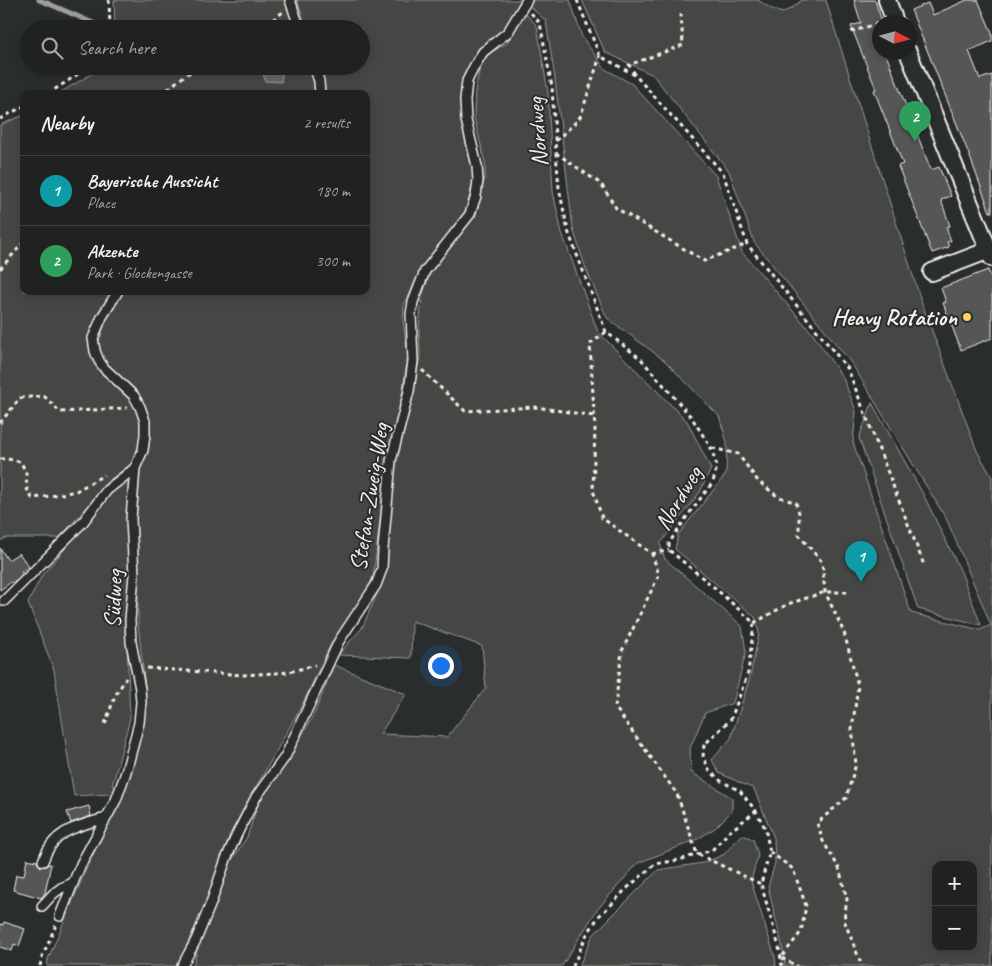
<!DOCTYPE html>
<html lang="en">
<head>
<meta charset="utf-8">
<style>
  body { margin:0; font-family:Caveat,sans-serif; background:#282a2a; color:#f1f3f6 }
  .controls { position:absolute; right:15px; bottom:15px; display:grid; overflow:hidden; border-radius:10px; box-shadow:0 2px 8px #0003 }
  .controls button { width:45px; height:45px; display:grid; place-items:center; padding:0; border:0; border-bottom:1px solid #3d3f40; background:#202222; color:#f1f3f6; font:25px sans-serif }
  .compass { position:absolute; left:872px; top:15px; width:45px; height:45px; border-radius:50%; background:#202222; box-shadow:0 2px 8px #0003; rotate:96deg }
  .you { position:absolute; left:440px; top:665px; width:18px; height:18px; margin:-12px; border:4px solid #fff; border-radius:50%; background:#1a73e8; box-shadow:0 0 0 8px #1a73e833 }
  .badge { display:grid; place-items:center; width:32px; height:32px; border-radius:50%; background:#ffd166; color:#fff; font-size:16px; font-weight:700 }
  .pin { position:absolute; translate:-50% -41px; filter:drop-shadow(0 1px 2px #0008) }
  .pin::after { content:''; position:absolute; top:26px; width:18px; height:15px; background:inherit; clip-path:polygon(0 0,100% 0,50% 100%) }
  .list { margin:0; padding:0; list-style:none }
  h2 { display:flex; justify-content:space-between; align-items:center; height:65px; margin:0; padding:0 20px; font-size:21px }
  h2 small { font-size:16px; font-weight:400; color:#a2a4a5 }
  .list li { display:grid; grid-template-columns:32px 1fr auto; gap:15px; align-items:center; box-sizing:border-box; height:70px; padding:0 20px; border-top:1px solid #3d3f40 }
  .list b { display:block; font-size:19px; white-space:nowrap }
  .list p { margin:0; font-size:16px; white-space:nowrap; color:#a2a4a5 }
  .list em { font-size:16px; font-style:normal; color:#a2a4a5 }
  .icon { flex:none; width:28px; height:28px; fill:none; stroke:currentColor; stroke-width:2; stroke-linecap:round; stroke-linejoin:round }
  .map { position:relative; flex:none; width:992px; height:966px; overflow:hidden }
  .search { position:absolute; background:#202222; box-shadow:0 2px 8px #0003; left:20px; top:20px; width:350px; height:55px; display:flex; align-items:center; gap:12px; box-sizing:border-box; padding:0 18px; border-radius:28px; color:#a2a4a5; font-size:19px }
  .panel { position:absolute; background:#202222; box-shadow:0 2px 8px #0003; left:20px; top:90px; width:350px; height:205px; border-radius:10px }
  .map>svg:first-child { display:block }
  .green { fill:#444645; stroke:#9c9c96; fill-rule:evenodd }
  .water { fill:#676866; stroke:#9f9f9a }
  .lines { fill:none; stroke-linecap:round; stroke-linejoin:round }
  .stream { stroke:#9f9f9a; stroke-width:5 }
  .building { fill:#555756; stroke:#f4f1e8 }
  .lane-casing { stroke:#f4f1e8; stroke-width:12 }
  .street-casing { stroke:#f4f1e8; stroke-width:20 }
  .path { stroke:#f4f1e8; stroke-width:3; stroke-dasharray:4 4; stroke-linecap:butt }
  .lane { stroke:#2a2d2e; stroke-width:9 }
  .street { stroke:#2a2d2e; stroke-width:16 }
  .poi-dot { fill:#ffd166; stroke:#2a2d2e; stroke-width:2 }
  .labels { text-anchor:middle; stroke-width:4; stroke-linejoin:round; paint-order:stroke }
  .street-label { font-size:24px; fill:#f4f1e8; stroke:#2a2d2e }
  .poi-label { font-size:24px; font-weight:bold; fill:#f4f1e8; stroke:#2a2d2e; text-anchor:end }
</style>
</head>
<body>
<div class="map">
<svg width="992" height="966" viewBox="0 0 992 966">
  <rect width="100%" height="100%" fill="#2a2d2e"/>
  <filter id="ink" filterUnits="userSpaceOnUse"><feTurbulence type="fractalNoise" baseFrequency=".02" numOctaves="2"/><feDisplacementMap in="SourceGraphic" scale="10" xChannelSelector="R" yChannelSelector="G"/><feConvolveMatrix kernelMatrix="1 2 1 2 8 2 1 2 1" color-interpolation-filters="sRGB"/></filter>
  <g filter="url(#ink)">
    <g class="green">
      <path d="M 114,0 L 287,0 L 297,29 L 115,29 Z"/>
      <path d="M 297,0 L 522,0 L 504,29 L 483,46 L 473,59 L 463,78 L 462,96 L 462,125 L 474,178 L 465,213 L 419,277 L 404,305 L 403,320 L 408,355 L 399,414 L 387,463 L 373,578 L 356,608 L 331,644 L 302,705 L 230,834 L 203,910 L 177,966 L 47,966 L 48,959 L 88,865 L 118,802 L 138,747 L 145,713 L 145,686 L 138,624 L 138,573 L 135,514 L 140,467 L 149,438 L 149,417 L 140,399 L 106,364 L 98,345 L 107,317 L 122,291 L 366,291 L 366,94 L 325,94 L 324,80 L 319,66 L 361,66 L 361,29 L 307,29 Z"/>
      <path d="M 532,0 L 570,0 L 582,37 L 605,69 L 632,84 L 716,176 L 742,252 L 812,333 L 843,378 L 856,411 L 853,442 L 911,613 L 980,630 L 991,625 L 947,520 L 852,364 L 754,242 L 729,171 L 653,75 L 605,52 L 582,0 L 759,0 L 759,1 L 772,9 L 782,13 L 792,8 L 802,0 L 826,0 L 835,30 L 922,304 L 977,451 L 992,477 L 992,966 L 785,966 L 782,945 L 768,887 L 775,863 L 774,838 L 754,789 L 719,773 L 712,760 L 731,738 L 750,677 L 759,633 L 755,617 L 675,549 L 678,535 L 726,474 L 727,442 L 719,416 L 664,360 L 607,318 L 586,269 L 573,229 L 555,79 L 546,21 L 528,5 ZM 936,865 L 973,865 L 973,947 L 936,947 Z"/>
      <path d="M 525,13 L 537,26 L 548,93 L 553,192 L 562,233 L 598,332 L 687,421 L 711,469 L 700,492 L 660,544 L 665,559 L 742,626 L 746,652 L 733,703 L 705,713 L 690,748 L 691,772 L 732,798 L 732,811 L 715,828 L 696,840 L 638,863 L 596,911 L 562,966 L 193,966 L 201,937 L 230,863 L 247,837 L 259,801 L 295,748 L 315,712 L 334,665 L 406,694 L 380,734 L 447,737 L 486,688 L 482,646 L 412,621 L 411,658 L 338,655 L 362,628 L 384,578 L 396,461 L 412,398 L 420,355 L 419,328 L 422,297 L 430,272 L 464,228 L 478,203 L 485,178 L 485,162 L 474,117 L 475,91 L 480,67 L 487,55 L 507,43 Z"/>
      <path d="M 101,66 L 310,66 L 315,80 L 316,94 L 58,94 L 98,70 Z"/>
      <path d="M 24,115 L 24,291 L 114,291 L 90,336 L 101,370 L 136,406 L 141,418 L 143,435 L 140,450 L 134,462 L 108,481 L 90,504 L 59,538 L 6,538 L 0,541 L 0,125 Z"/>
      <path d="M 872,403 L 923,494 L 961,572 L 981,625 L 918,609 L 859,438 Z"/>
      <path d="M 130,484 L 131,570 L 127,643 L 130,718 L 110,794 L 74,796 L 54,670 L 28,603 L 42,575 L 100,509 L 117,486 Z"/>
      <path d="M 742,835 L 753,839 L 758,855 L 751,881 L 775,957 L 776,966 L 579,966 L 593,935 L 658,870 L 703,863 L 723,855 Z"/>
    </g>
    <path class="water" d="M 261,66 L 284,66 L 281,82 L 265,81 Z"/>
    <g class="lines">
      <g class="stream">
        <path d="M 39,0 L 47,3 L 107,29"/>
        <path d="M 144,29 L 167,25 L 226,27 L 230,29"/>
      </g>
    </g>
    <g class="building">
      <path d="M 854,0 L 875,0 L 881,19 L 880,20 L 880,52 L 885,52 L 931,170 L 939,167 L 951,196 L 941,200 L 950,226 L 946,227 L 951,241 L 947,242 L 949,247 L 932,253 L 898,166 L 903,164 L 874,90 L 876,89 L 851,26 L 861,23 Z"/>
      <path d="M 967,0 L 978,0 L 992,33 L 992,41 L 969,51 L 980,79 L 992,75 L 992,212 L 990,212 L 970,157 L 911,10 L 928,3 L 933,15 Z"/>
      <path d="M 988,270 L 992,279 L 992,338 L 961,350 L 943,303 L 946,302 L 941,288 Z"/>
      <path d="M 0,548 L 8,560 L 19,553 L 29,567 L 22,571 L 22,574 L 13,583 L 11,582 L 0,590 Z"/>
      <path d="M 89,806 L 91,816 L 71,823 L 67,812 Z"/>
      <path d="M 27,859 L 37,861 L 38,864 L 41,867 L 46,866 L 49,864 L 51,864 L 45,893 L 41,898 L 13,890 L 16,875 L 24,876 Z"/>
      <path d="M 4,922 L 25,929 L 19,946 L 14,944 L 12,951 L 0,947 L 0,924 L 3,925 Z"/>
    </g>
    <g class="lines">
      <g class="lane-casing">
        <g id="lane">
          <path d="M 290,0 L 300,29"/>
          <path d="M 314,66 L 319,81 L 320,94"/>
          <path d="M 4,601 L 83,522 L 107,490 L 135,468"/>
          <path d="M 43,861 C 53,830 78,826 106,818"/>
          <path d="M 42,906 L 53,894 L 61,888 L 73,883"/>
          <path d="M 60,916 L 73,883 L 81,864 L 116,800 L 126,772 L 139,723 L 141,702 L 140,689 L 131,642 L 130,620 L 134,575 L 131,519 L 135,468 L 143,450 L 145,435 L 145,421 L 140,407 L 134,396 L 104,368 L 99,361 L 95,351 L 93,338 L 102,317 L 118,291"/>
          <path d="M 182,966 L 196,940 L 211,903 L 226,859 L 238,832 L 256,797 L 285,757 L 339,641 L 376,585 L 382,569 L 383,549 L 391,461 L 409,391 L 413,361 L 411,314 L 413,302 L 425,271 L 470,214 L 476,196 L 478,180 L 477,166 L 466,120 L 465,100 L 467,81 L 475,65 L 483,52 L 508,32 L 527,0"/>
        </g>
      </g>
      <g class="street-casing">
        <g id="street">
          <path d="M 887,0 L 895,22"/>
          <path d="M 908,52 L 992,258"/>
          <path d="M 932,272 L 992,249"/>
        </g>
      </g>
      <g class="path">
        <path d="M 109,0 L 110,29"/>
        <path d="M 577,0 L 600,56 L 635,75 L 723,173 L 747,244 L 848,369 L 864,411 L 924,565"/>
        <path d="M 531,13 L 540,23 L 552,87 L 556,153 L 559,188 L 568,231 L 606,332 L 641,359 L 692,418 L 711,448 L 717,466 L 713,482 L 688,515 L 669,543 L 669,550 L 715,588 L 754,623 L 748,673 L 731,719 L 704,745 L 703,757 L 710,771 L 721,781 L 740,791 L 756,811 L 765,828 L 770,852 L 766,865 L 761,884 L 779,947 L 782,966"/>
        <path d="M 260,29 L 283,12"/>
        <path d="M 851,32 L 879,23"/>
        <path d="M 635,74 L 629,65 L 683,45 L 681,14"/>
        <path d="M 48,94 L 90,66"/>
        <path d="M 162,94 L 180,79 L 199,66"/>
        <path d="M 0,119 L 24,106"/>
        <path d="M 556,141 L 578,120 L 581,115 L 600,56"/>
        <path d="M 556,153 L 601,184 L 616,208 L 704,261 L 747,244"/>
        <path d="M 0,269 L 24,242"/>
        <path d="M 606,332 L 590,344 L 595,429 L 593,490 L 602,518 L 652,554 L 659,575 L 622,651 L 615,707 L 677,794 L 697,854 L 761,884"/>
        <path d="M 422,370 L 465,411 L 536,407 L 594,416"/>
        <path d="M 0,423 L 20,398 L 44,396 L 60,412 L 127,408"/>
        <path d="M 712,448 L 738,454 L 758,481 L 777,496 L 796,503 L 799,513 L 799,535 L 822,562 L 825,592 L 844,632 L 858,686 L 852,729 L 856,764 L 846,798 L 817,823 L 823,841 L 839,868 L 847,899 L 844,920 L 862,966"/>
        <path d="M 0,459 L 8,459 L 21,462 L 26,473 L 27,489 L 32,498 L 51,496 L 76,491 L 104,475"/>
        <path d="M 652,554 L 669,550"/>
        <path d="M 754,623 L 788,604 L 825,592 L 849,592"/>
        <path d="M 147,668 L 243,675 L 289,672 L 315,665"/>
        <path d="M 105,724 L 115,696 L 126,678"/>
        <path d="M 770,852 L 793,869 L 806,906 L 801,932 L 781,958 L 797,966"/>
        <path d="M 40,966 L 42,957 L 56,925"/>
        <path d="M 573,966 L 586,936 L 599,916 L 611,905 L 625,890 L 655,864 L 679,860 L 712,850 L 729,832 L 756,811"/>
      </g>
      <use href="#lane" class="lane"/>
      <use href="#street" class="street"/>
    </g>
  </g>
  <circle class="poi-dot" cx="967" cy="317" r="5"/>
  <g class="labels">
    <g class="street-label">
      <text transform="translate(537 132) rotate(-94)" y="8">Nordweg</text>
      <text transform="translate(369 497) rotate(-81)" y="8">Stefan-Zweig-Weg</text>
      <text transform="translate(678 498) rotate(-59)" y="8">Nordweg</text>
      <text transform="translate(113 599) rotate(-88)" y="8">Südweg</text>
    </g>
    <g class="poi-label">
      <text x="957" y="325">Heavy Rotation</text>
    </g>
  </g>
</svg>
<div class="controls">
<button>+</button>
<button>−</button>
</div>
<svg class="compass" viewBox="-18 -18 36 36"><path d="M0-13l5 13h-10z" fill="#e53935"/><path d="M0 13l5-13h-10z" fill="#a2a4a5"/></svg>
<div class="you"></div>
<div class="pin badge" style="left:861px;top:582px;background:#0f9aa8">1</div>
<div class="pin badge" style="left:915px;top:142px;background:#2e9e5b">2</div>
<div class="search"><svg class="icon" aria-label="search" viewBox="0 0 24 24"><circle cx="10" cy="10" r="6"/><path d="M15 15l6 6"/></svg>Search here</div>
<section class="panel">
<h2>Nearby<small>2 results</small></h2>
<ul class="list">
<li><span class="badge" style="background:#0f9aa8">1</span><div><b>Bayerische Aussicht</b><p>Place</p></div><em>180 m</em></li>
<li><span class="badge" style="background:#2e9e5b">2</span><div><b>Akzente</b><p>Park · Glockengasse</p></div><em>300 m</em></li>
</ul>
</section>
</div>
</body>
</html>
